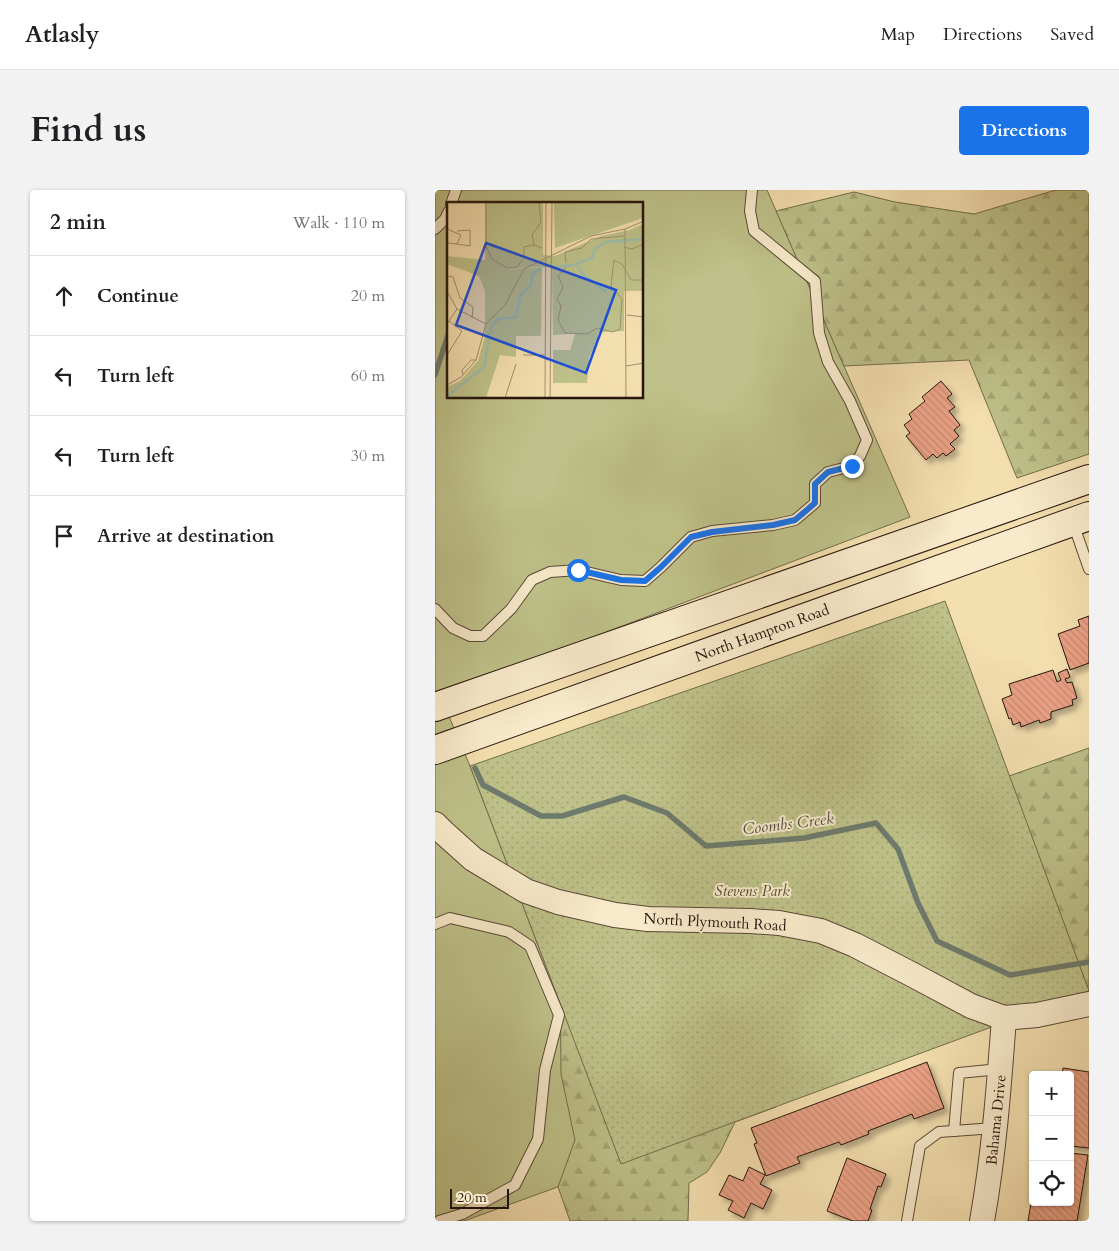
<!DOCTYPE html>
<html lang="en">
<head>
<meta charset="utf-8">
<style>
  body { margin:0; font-family:Cardo,serif; background:#f2f2f2; color:#202124 }
  .controls { position:absolute; right:15px; bottom:15px; display:grid; overflow:hidden; border-radius:5px; box-shadow:0 1px 4px #0004 }
  .controls button { width:45px; height:45px; display:grid; place-items:center; padding:0; border:0; border-bottom:1px solid #e0e0e0; background:#fff; color:#202124; font:25px sans-serif }
  .scale { position:absolute; left:15px; bottom:12px; width:59px; box-sizing:border-box; padding-left:5px; border:2px solid #27160d; border-top:0; font-size:14px; line-height:18px; white-space:nowrap; color:#27160d; -webkit-text-stroke:4px #f8eacb; paint-order:stroke }
  .stop { position:absolute; width:15px; height:15px; margin:-11px; border:4px solid #1a73e8; border-radius:50%; background:#fff }
  .stop.end { background:#1a73e8; border-color:#fff; box-shadow:0 1px 5px #0008 }
  .list { margin:0; padding:0; list-style:none }
  h2 { display:flex; justify-content:space-between; align-items:center; height:65px; margin:0; padding:0 20px; font-size:21px }
  h2 small { font-size:16px; font-weight:400; color:#757577 }
  .list li { display:grid; grid-template-columns:32px 1fr auto; gap:15px; align-items:center; box-sizing:border-box; height:80px; padding:0 20px; border-top:1px solid #e0e0e0 }
  .list b { display:block; font-size:19px; white-space:nowrap }
  .list em { font-size:16px; font-style:normal; color:#757577 }
  .icon { flex:none; width:28px; height:28px; fill:none; stroke:currentColor; stroke-width:2; stroke-linecap:round; stroke-linejoin:round }
  .map { position:relative; flex:none; width:654px; height:1031px; overflow:hidden; border-radius:5px }
  header { display:flex; align-items:center; gap:30px; box-sizing:border-box; height:70px; padding:0 25px; background:#fff; border-bottom:1px solid #e0e0e0 }
  header strong { font-size:24px }
  nav { display:flex; gap:28px; margin-inline-start:auto; font-size:18px }
  .intro { display:flex; align-items:center; justify-content:space-between; box-sizing:border-box; height:120px; padding:0 30px }
  h1 { margin:0; font-size:35px }
  .button { padding:12px 22px; border-radius:5px; background:#1a73e8; color:#fff; font-size:18px; font-weight:700 }
  main { display:flex; gap:30px; padding:0 30px }
  aside { flex:1; background:#fff; border-radius:5px; box-shadow:0 1px 4px #0004 }
  .map>svg:first-child { display:block }
  .grass { fill:#bec189; stroke:#726c4b; fill-rule:evenodd }
  .forest { fill:url(#forest-firs); stroke:#726c4b }
  .park { fill:url(#park-dots); stroke:#726c4b }
  .lines { fill:none; stroke-linecap:round; stroke-linejoin:round }
  .stream { stroke:#6d7a6c; stroke-width:5.5 }
  .building { fill:url(#building-back-hatch); stroke:#27160d; filter:url(#shadow) }
  .service-casing { stroke:#5a4836; stroke-width:12 }
  .tertiary-casing { stroke:#5a4836; stroke-width:26 }
  .secondary-casing { stroke:#27160d; stroke-width:30 }
  .service { stroke:#f8eacb; stroke-width:10 }
  .tertiary { stroke:#f8eacb; stroke-width:24 }
  .secondary { stroke:#f8eacb; stroke-width:28 }
  .route { stroke:#1a73e8; stroke-width:6 }
  .labels { text-anchor:middle; stroke-width:4; stroke-linejoin:round; paint-order:stroke }
  .street-label { font-size:15px; fill:#27160d; stroke:#f8eacb }
  .park-label { font-size:15px; font-style:italic; fill:#544932; stroke:#f8eacb }
  .water-label { font-size:16px; font-style:italic; fill:#505044; stroke:#f8eacb }
  .inset-river { fill:none; stroke:#9cbdab; stroke-width:2.5 }
  .inset-road { fill:none; stroke:#a28f6e; stroke-width:1 }
  .view { fill:#1d4ed8; fill-opacity:0.15; stroke:#1d4ed8; stroke-width:2.5 }
  .inset-edge { fill:none; stroke:#27160d; stroke-width:2.5 }
</style>
</head>
<body>
<header>
<strong>Atlasly</strong>
<nav><a>Map</a><a>Directions</a><a>Saved</a></nav>
</header>
<div class="intro"><h1>Find us</h1><a class="button">Directions</a></div>
<main>
<aside>
<h2>2 min<small>Walk · 110 m</small></h2>
<ul class="list">
<li><svg class="icon" aria-label="ahead" viewBox="0 0 24 24"><path d="M12 20V5M6 11l6-6 6 6"/></svg><div><b>Continue</b></div><em>20 m</em></li>
<li><svg class="icon" aria-label="left" viewBox="0 0 24 24"><path d="M17 20v-9H6M10 6l-5 5 5 5"/></svg><div><b>Turn left</b></div><em>60 m</em></li>
<li><svg class="icon" aria-label="left" viewBox="0 0 24 24"><path d="M17 20v-9H6M10 6l-5 5 5 5"/></svg><div><b>Turn left</b></div><em>30 m</em></li>
<li><svg class="icon" aria-label="arrive" viewBox="0 0 24 24"><path d="M6 21V4h12l-3 4 3 4H6"/></svg><div><b>Arrive at destination</b></div></li>
</ul>
</aside>
<div class="map">
<svg width="654" height="1031" viewBox="0 0 654 1031">
  <defs>
    <pattern id="forest-firs" width="22" height="20" patternUnits="userSpaceOnUse" patternTransform="scale(1.25)"><rect width="22" height="20" fill="#bec189"/><path d="M5 1l3.5 6h-7zM16 11l3.5 6h-7z" fill="#a3a575"/></pattern>
    <pattern id="park-dots" width="8" height="8" patternUnits="userSpaceOnUse" patternTransform="scale(1.25)"><rect width="8" height="8" fill="#bec189"/><path d="M2 2h.1M6 6h.1" fill="none" stroke="#a3a575" stroke-width="1.8" stroke-linecap="round"/></pattern>
    <pattern id="building-back-hatch" width="6" height="6" patternUnits="userSpaceOnUse" patternTransform="scale(1.25)"><rect width="6" height="6" fill="#e9a084"/><path d="M-1 5l2 2M0 0l6 6M5-1l2 2" fill="none" stroke="#c88971"/></pattern>
    <filter id="shadow"><feDropShadow dx="4.5" dy="4.5" stdDeviation="2.5" flood-color="#0004"/></filter>
  </defs>
  <rect width="100%" height="100%" fill="#f4dfaf"/>
  <filter id="stains"><feTurbulence type="fractalNoise" baseFrequency=".004" numOctaves="4"/><feColorMatrix values="0 0 0 0 .2 0 0 0 0 .09 0 0 0 0 .02 0 0 0 .5 -.17"/></filter>
  <radialGradient id="worn" r=".72"><stop offset=".6" stop-color="#630" stop-opacity="0"/><stop offset="1" stop-color="#630" stop-opacity=".3"/></radialGradient>
  <path class="grass" d="M 0,0 L 332,0 L 475,327 L 5,505 L 35,576 L 186,974 L 29,1031 L 0,1031 ZM 14,14 L 208,14 L 208,208 L 14,208 Z"/>
  <g class="forest">
    <path d="M 621,0 L 654,0 L 654,264 L 582,288 L 534,170 L 409,176 L 341,21 L 419,2 L 460,12 L 539,24 Z"/>
    <path d="M 654,558 L 654,801 L 574,586 Z"/>
    <path d="M 125,773 L 341,917 L 300,932 L 285,963 L 272,982 L 254,993 L 253,1031 L 135,1031 L 123,997 L 140,950 L 126,884 Z"/>
  </g>
  <path class="park" d="M 510,411 L 654,801 L 186,974 L 35,576 Z"/>
  <g class="lines">
    <g class="stream">
      <path d="M 0,185 L 14,142"/>
      <path d="M 40,578 L 48,595 L 106,626 L 127,626 L 189,607 L 232,623 L 271,656 L 369,648 L 441,633 L 463,659 L 483,713 L 502,751 L 575,785 L 654,772"/>
    </g>
  </g>
  <g class="building">
    <path d="M 506,191 L 517,204 L 512,208 L 520,217 L 514,221 L 525,235 L 519,240 L 524,246 L 515,254 L 520,259 L 511,266 L 508,263 L 502,268 L 498,264 L 491,270 L 471,246 L 475,243 L 469,235 L 477,229 L 474,224 L 490,211 L 487,207 Z"/>
    <path d="M 654,426 L 654,473 L 635,480 L 623,444 L 645,436 L 643,430 Z"/>
    <path d="M 632,479 L 635,487 L 630,489 L 632,493 L 637,492 L 642,508 L 637,510 L 638,515 L 616,522 L 616,529 L 605,533 L 604,530 L 586,537 L 585,532 L 578,535 L 576,528 L 574,529 L 567,509 L 577,505 L 574,494 L 618,480 L 622,492 L 626,490 L 623,483 Z"/>
    <path d="M 492,872 L 509,918 L 479,929 L 477,924 L 433,941 L 434,944 L 406,955 L 404,952 L 362,967 L 365,973 L 331,986 L 319,954 L 322,953 L 316,938 Z"/>
    <path d="M 628,878 L 654,882 L 654,958 L 635,956 L 635,885 L 627,885 Z"/>
    <path d="M 635,963 L 653,965 L 642,1031 L 593,1031 L 598,1001 L 598,1012 L 635,1012 Z"/>
    <path d="M 412,968 L 451,984 L 446,997 L 443,996 L 435,1019 L 437,1020 L 433,1031 L 418,1031 L 392,1021 Z"/>
    <path d="M 314,977 L 330,985 L 325,994 L 337,1000 L 328,1019 L 316,1013 L 309,1028 L 293,1020 L 298,1011 L 284,1005 L 294,985 L 308,991 Z"/>
  </g>
  <g class="lines">
    <g class="service-casing">
      <g id="service">
        <path d="M 16,14 L 21,0"/>
        <path d="M 0,39 L 10,29 L 14,21"/>
        <path d="M 638,333 L 654,379"/>
        <path d="M 0,419 L 18,438 L 35,446 L 48,446 L 76,419 L 97,390 L 115,382 L 143,380 L 186,390 L 210,391 L 226,377 L 256,347 L 277,341 L 338,335 L 360,330 L 380,313 L 380,294 L 393,282 L 417,276 L 425,266 L 432,250 L 415,211 L 393,172 L 384,143 L 380,91 L 319,41 L 315,21 L 317,0"/>
        <path d="M 0,734 L 15,728 L 74,742 L 95,756 L 124,825 L 110,880 L 103,949 L 80,995 L 27,1024 L 4,1031"/>
        <path d="M 519,941 L 524,883 L 565,879"/>
        <path d="M 472,1031 L 485,956 L 504,942 L 560,938"/>
      </g>
    </g>
    <g class="tertiary-casing">
      <g id="tertiary">
        <path d="M 0,634 L 9,643 L 38,669 L 91,701 L 123,712 L 180,725 L 213,729 L 315,731 L 344,733 L 386,741 L 420,755 L 478,785 L 536,816 L 569,828 L 602,825 L 654,814"/>
        <path d="M 547,1031 C 559,964 564,896 569,828"/>
      </g>
    </g>
    <g class="secondary-casing">
      <g id="secondary">
        <path d="M 0,517 L 654,289"/>
        <path d="M 0,560 L 654,326"/>
      </g>
    </g>
    <use href="#service" class="service"/>
    <use href="#tertiary" class="tertiary"/>
    <use href="#secondary" class="secondary"/>
  </g>
  <g class="lines">
    <path class="route" d="M 143,380 L 186,390 L 210,391 L 226,377 L 256,347 L 277,342 L 338,335 L 360,330 L 380,313 L 380,294 L 393,282 L 417,276"/>
  </g>
  <g class="labels">
    <g class="street-label">
      <text transform="translate(327 443) rotate(-20)" y="5">North Hampton Road</text>
      <text transform="translate(280 732) rotate(3)" y="5">North Plymouth Road</text>
      <text transform="translate(561 930) rotate(-84)" y="5">Bahama Drive</text>
    </g>
    <g class="park-label">
      <text x="317" y="706">Stevens Park</text>
    </g>
    <g class="water-label">
      <text transform="translate(353 633) rotate(-7)" y="6">Coombs Creek</text>
    </g>
  </g>
  <g transform="translate(12 12)">
    <rect width="196" height="196" fill="#f4dfaf"/>
    <path d="M 38,0 L 96,0 L 96,53 L 108,54 L 154,34 L 183,28 L 196,22 L 196,89 L 177,89 L 177,129 L 106,133 L 105,65 L 38,67 Z" fill="#bec189"/>
    <path d="M 0,54 L 38,58 L 66,68 L 38,89 L 32,74 L 0,62 ZM 151,130 L 150,141 L 142,155 L 140,181 L 106,181 L 106,148 L 123,148 L 128,132 ZM 38,134 L 69,134 L 69,155 L 53,153 L 39,196 L 0,196 L 0,185 L 13,179 L 31,159 Z" fill="#bec189"/>
    <path d="M 107,0 L 196,0 L 196,16 L 108,46 ZM 95,66 L 94,134 L 38,134 L 38,67 Z" fill="#bec189"/>
    <path class="inset-river" d="M 131,64 L 134,70 L 159,90M 108,65 L 126,63 L 145,56 L 148,47 L 159,40 L 195,37M 0,194 L 37,165 L 44,125 L 51,117 L 69,115 L 74,92 L 84,84 L 85,73 L 94,66"/>
    <path class="inset-road" d="M 39,0 L 39,44 L 45,57 L 60,66 L 70,65 L 77,56 L 77,45 L 87,43 L 95,46M 0,27 L 14,33 L 10,42 L 0,41M 178,27 L 179,196M 10,29 L 23,28 L 23,44 L 10,42M 87,43 L 85,33 L 94,20 L 92,0M 177,45 L 185,47 L 195,43 L 196,38M 119,61 L 118,50 L 135,46 L 144,37 L 177,34M 119,65 L 111,74 L 116,85 L 110,97 L 114,104 L 111,118 L 118,131 L 140,132 L 150,126 L 166,130 L 173,127 L 175,97 L 164,84 L 167,58 L 175,62 L 184,78 L 197,78M 0,74 L 6,75 L 13,96 L 26,105 L 25,116M 0,89 L 10,107 L 39,122M 180,113 L 197,115M 0,122 L 10,107M 0,153 L 15,129 L 2,119M 76,153 L 98,153M 179,164 L 197,161M 16,173 L 15,168 L 24,158 L 29,158M 0,183 L 14,175 L 29,158 L 39,122 L 58,103 L 77,67 L 144,34 L 178,27 L 197,19M 58,196 L 69,162M 98,196 L 99,0M 103,196 L 105,0"/>
    <path class="view" d="M 39,41 L 169,88 L 139,171 L 9,123 Z"/>
    <rect width="196" height="196" class="inset-edge"/>
  </g>
  <rect width="100%" height="100%" filter="url(#stains)"/>
  <rect width="100%" height="100%" fill="url(#worn)"/>
</svg>
<div class="controls">
<button>+</button>
<button>−</button>
<button><svg class="icon" aria-label="locate" viewBox="0 0 24 24"><circle cx="12" cy="12" r="6"/><path d="M12 2v4M12 18v4M2 12h4M18 12h4"/></svg></button>
</div>
<div class="scale">20 m</div>
<div class="stop" style="left:143px;top:380px"></div>
<div class="stop end" style="left:417px;top:276px"></div>
</div>
</main>
</body>
</html>
